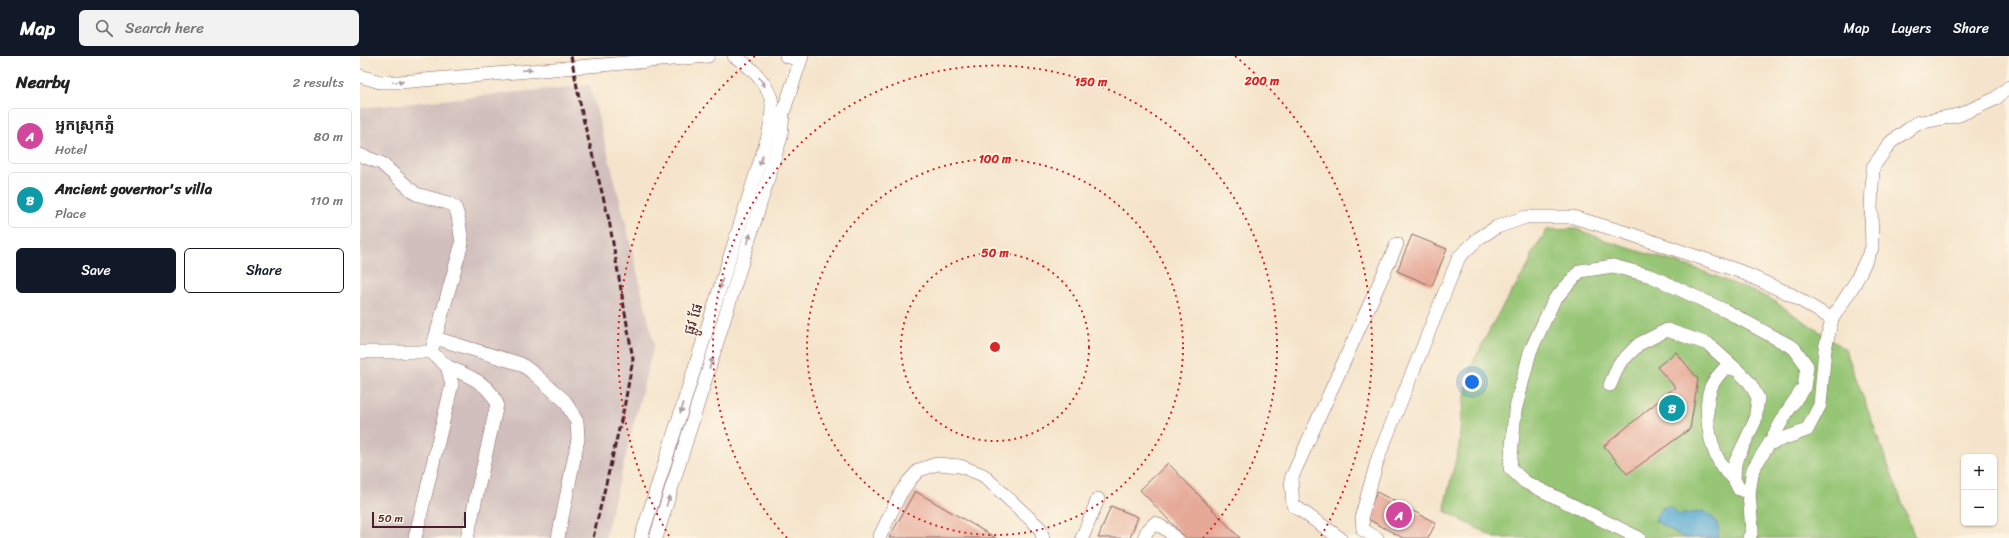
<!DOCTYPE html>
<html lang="en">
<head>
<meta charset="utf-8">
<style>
  body { margin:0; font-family:Sriracha,"Noto Sans Khmer",sans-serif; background:#f2f2f2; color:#222 }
  .controls { position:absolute; right:12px; bottom:12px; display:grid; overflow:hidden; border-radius:6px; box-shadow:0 1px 3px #0004 }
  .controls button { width:36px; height:36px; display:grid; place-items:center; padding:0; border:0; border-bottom:1px solid #e0e0e0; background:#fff; color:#222; font:20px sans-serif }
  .scale { position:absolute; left:12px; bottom:10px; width:94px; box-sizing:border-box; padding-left:4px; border:2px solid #4a1f2b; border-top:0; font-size:11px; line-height:14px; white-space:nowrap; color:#4a1f2b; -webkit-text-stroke:3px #fcf5e5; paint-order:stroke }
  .you { position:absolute; left:1112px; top:326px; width:14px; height:14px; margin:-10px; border:3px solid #fff; border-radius:50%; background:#1a73e8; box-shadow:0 0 0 6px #1a73e833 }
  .badge { display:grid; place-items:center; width:26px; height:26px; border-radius:50%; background:#111827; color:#fff; font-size:13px; font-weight:700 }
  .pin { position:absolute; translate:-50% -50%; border:2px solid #fff; box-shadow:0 1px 4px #0006 }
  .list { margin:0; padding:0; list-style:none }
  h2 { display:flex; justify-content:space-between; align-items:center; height:52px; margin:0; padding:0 16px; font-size:17px }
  h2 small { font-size:13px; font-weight:400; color:#767676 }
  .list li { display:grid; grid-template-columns:26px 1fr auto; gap:12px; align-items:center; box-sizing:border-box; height:56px; margin:0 8px 8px; padding:0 8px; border:1px solid #e0e0e0; border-radius:6px }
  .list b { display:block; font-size:15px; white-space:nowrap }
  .list p { margin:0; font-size:13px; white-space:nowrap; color:#767676 }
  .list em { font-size:13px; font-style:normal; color:#767676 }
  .actions { display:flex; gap:8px; padding:12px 16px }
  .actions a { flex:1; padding:9px 0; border:1px solid #111827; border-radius:6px; text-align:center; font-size:14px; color:#111827 }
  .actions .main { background:#111827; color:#fff }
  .icon { flex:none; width:22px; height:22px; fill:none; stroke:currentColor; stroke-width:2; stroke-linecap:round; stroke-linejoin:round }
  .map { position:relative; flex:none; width:1649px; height:482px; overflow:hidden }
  header { display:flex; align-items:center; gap:24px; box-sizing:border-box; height:56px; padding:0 20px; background:#111827; color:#fff }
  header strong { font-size:19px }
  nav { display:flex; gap:22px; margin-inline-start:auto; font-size:14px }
  .search { width:280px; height:36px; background:#f2f2f2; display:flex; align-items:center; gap:10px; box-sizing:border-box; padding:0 14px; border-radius:6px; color:#767676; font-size:15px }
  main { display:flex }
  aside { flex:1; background:#fff }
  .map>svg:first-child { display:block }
  .industrial { fill:#d1bfbd }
  .green { fill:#95c575; stroke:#707250 }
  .water { fill:#59aad3; stroke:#52647f }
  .building { fill:#e6a998 }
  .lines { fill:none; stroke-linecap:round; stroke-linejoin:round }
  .minor-casing { stroke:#866463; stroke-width:14 }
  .minor { stroke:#fff; stroke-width:13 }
  .rail { stroke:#4a1f2b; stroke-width:3; stroke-dasharray:6 3; stroke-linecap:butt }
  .oneway { fill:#ae9aa0 }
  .ring { fill:none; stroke:#d62828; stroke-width:2; stroke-dasharray:2 4 }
  .labels { text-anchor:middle; stroke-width:3.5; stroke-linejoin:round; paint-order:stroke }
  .street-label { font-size:15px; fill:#4a1f2b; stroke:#fcf5e5 }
  .centre { fill:#d62828; stroke:#fcf5e5; stroke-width:2 }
  .ring-label { font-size:12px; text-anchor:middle; font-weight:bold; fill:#d62828; stroke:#fcf5e5; stroke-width:3.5; stroke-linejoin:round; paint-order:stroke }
</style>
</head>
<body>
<header>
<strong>Map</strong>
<div class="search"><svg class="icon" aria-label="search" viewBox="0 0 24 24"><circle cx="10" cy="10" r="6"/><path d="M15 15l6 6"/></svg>Search here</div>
<nav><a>Map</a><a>Layers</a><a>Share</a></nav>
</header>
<main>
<aside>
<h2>Nearby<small>2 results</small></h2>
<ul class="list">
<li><span class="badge" style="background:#d1479c">A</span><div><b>អ្នកស្រុកភ្នំ</b><p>Hotel</p></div><em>80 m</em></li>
<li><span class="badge" style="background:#0f9aa8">B</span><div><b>Ancient governor's villa</b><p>Place</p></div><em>110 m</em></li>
</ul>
<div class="actions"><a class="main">Save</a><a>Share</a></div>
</aside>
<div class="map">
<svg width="1649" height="482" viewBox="0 0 1649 482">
  <rect width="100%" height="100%" fill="#fcf5e5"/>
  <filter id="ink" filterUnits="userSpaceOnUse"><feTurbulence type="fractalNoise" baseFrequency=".025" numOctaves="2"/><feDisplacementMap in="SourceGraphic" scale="8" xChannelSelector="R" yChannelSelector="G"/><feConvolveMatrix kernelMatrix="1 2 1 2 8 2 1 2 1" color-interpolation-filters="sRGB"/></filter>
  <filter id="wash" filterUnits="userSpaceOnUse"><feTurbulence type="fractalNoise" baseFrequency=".012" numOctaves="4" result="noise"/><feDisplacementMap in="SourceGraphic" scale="16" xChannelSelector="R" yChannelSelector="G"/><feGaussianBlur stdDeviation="0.9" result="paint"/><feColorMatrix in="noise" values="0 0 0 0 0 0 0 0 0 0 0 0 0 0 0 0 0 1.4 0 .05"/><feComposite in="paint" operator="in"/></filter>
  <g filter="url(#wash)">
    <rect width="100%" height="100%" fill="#f5e4cb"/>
    <path class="industrial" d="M 230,29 L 266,168 L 294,288 L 245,482 L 0,482 L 0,52 Z"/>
    <path class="green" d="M 1217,173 L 1252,187 L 1337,213 L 1409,242 L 1481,290 L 1486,295 L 1555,482 L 1135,482 L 1085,455 L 1086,443 L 1099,391 L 1101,362 L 1111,310 L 1138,258 L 1170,207 L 1171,199 L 1187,174 Z"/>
    <path class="water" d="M 1310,450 L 1319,459 L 1344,455 C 1354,461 1361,469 1358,482 L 1325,482 L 1295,465 C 1298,456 1300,451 1310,450 Z"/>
    <g id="blocks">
      <g class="building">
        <path d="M 1052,179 L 1087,193 L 1072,230 L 1037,215 Z"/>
        <path d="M 1316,296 L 1338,323 L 1330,373 L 1267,418 L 1244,390 L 1315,331 L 1297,311 Z"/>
        <path d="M 808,407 L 880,482 L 826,482 L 780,434 Z"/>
        <path d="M 555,435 L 636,482 L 529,482 Z"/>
        <path d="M 1017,436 L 1076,467 L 1068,482 L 1043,482 L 1004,461 Z"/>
        <path d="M 751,450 L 778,461 L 770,482 L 738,482 Z"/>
      </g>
    </g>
  </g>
  <g filter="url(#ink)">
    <use href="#blocks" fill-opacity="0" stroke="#866463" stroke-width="1"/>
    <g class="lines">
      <g class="minor-casing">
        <g id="minor">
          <path d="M 374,0 C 390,10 404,23 411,42 C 414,51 410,67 409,77"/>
          <path d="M 426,0 L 440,4"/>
          <path d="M 0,20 L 20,26 L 40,26 L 348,0"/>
          <path d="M 0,99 L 21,107 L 56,138 L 88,147 L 95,151 L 98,160 L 102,187 L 73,290"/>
          <path d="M 75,282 L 161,308 L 172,316 L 205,345 L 217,366 L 218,383 L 198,482"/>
          <path d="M 0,296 L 71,296 L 87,310 L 92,328 L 55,482"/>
          <path d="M 87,310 C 107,320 129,326 137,348 L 107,482"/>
          <path d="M 1250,329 L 1259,308 L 1279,288 L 1307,274 L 1348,288 L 1377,314"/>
          <path d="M 1374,423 C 1370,418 1363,413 1360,407 C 1349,388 1343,351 1351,331 C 1355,322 1360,317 1366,311 L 1377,314 L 1390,327 L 1398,342 L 1395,365 L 1375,407 L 1374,423 L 1379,433 L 1389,437"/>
          <path d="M 281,482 L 409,77 L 422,58"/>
          <path d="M 296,482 L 421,81 L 423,57 L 442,0"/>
          <path d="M 519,482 L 540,438 L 549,425 L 559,414 L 577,408 L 600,410 L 623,419 L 680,472 L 683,482"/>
          <path d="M 722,482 L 738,443"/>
          <path d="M 784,482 L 787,475 L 795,467 L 807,474 L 815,482"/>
          <path d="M 980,482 L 933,449 L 931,423 L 1037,188"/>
          <path d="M 1017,482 L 1003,474 L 1002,459 L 1018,402 L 1099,201 L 1119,182 L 1137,171 L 1166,161 L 1213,161 L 1267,177 L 1379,215 L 1432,239 L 1472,263"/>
          <path d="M 1279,482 L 1165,426 L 1150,412 L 1155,355 L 1170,296 L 1194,244 L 1220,215 L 1253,210 L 1291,220 L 1366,255 L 1434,292 L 1447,310 L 1444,331 L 1427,356 L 1409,388"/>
          <path d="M 1389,482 L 1392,475 L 1389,437 L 1393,413 L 1409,388 L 1447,374 L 1460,349 L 1465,293 L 1472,263 L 1495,227 L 1512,192 L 1511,151 L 1513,111 L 1531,86 L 1557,67 L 1599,59 L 1635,43 L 1649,31"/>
        </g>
      </g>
      <use href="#minor" class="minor"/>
      <path class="rail" d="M 211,0 L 223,62 L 249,164 L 273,303 L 264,352 L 233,482"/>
    </g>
    <defs><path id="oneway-solid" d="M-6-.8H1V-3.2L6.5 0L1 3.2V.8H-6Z"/></defs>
    <g class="oneway">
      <use href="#oneway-solid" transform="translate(167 14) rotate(-5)"/>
      <use href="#oneway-solid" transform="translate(38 26) rotate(-2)"/>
      <use href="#oneway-solid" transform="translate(402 26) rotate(57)"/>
      <use href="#oneway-solid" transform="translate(401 104) rotate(108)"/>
      <use href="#oneway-solid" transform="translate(389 183) rotate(-73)"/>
      <use href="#oneway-solid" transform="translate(361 228) rotate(108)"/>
      <use href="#oneway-solid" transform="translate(351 307) rotate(-73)"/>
      <use href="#oneway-solid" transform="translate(322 352) rotate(108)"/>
      <use href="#oneway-solid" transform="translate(308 445) rotate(-73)"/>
    </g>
  </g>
  <g class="ring">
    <circle cx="635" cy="291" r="94"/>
    <circle cx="635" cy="291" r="188"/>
    <path d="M427 482A282 282 0 1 1 843 482"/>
    <path d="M309 480A377 377 0 0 1 395 0M875 0A377 377 0 0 1 961 480"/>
  </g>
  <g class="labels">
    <g class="street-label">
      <text transform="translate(333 263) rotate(-72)" y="5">ផ្លូវ ផែ</text>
    </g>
  </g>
  <circle cx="635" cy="291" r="6" class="centre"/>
  <g class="ring-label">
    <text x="902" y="29">200 m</text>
    <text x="731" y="30">150 m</text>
    <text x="635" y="107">100 m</text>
    <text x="635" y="201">50 m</text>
  </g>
</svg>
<div class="controls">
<button>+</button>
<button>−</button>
</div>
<div class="scale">50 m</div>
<div class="you"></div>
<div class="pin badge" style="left:1039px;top:459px;background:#d1479c">A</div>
<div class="pin badge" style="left:1312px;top:352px;background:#0f9aa8">B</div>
</div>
</main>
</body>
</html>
